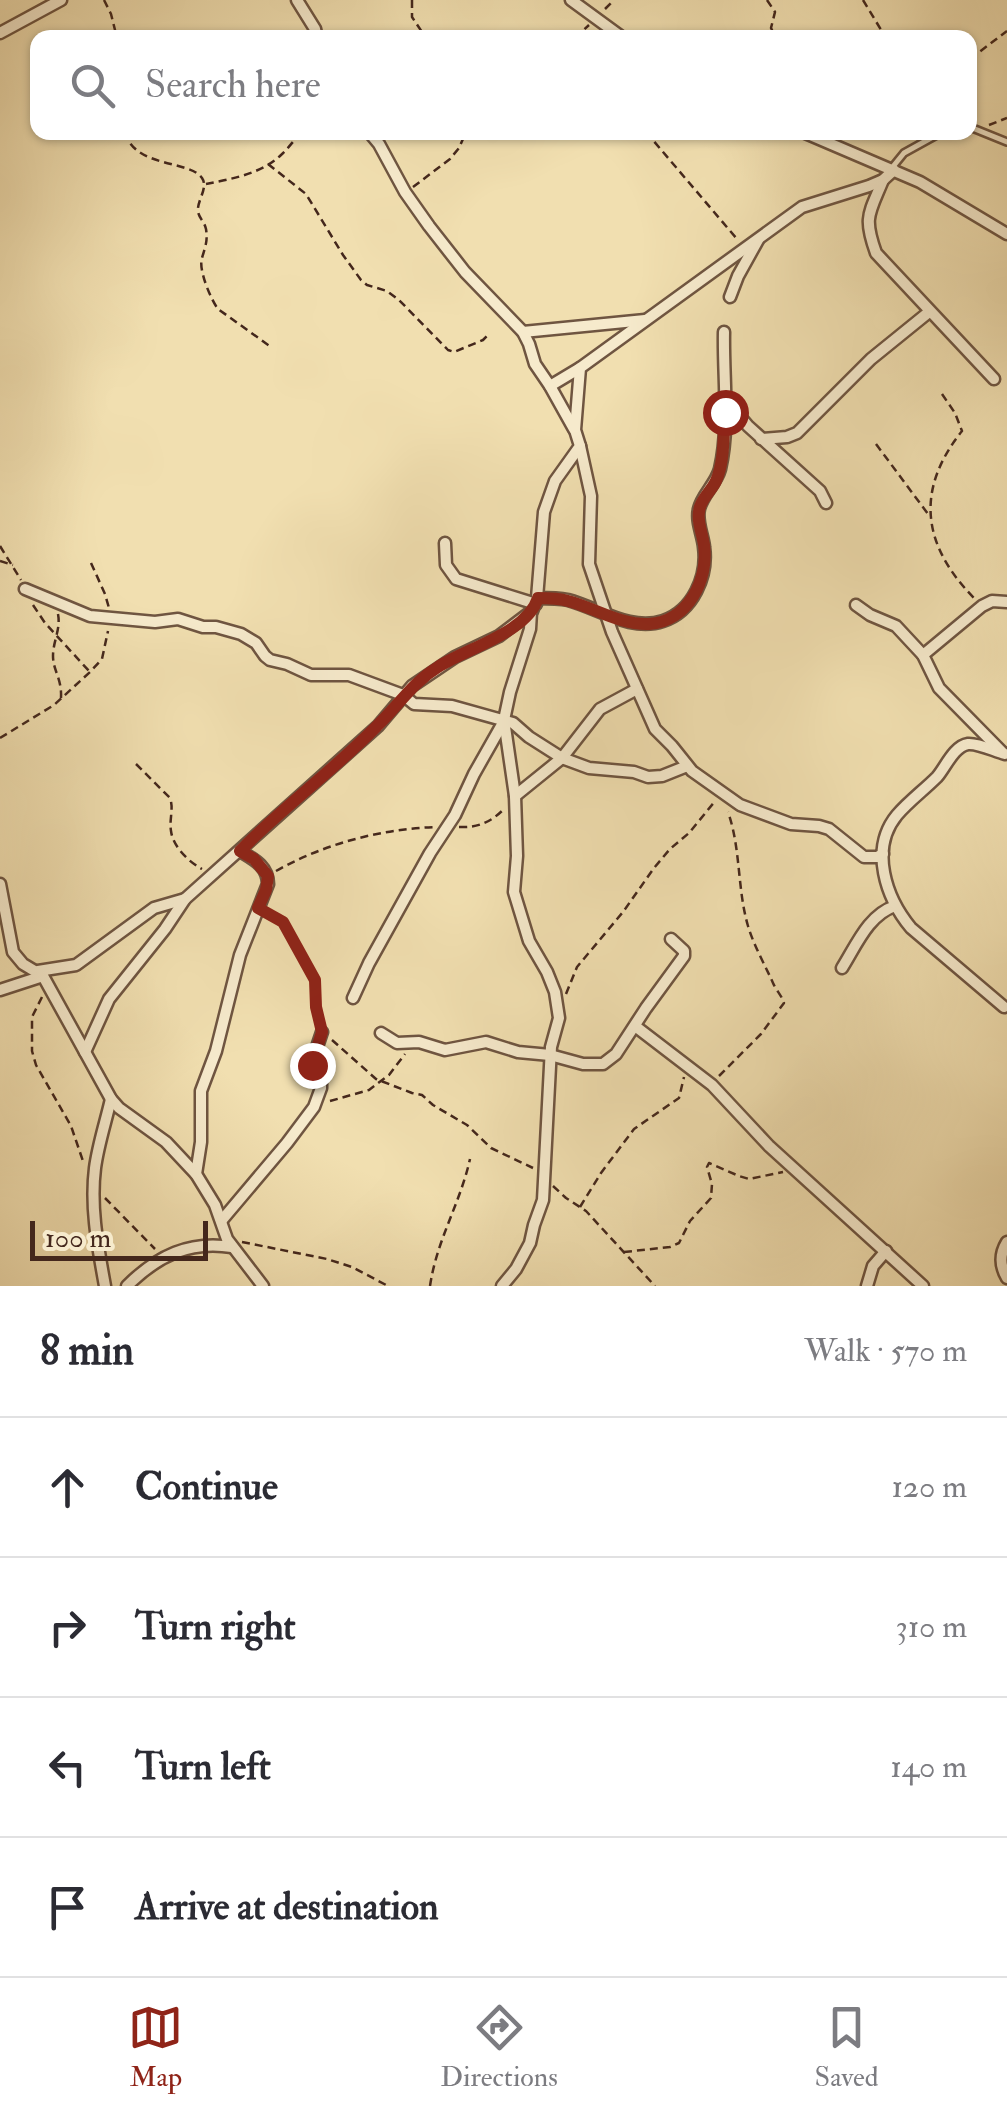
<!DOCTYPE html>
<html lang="en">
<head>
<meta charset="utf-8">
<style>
  body { margin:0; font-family:"IM FELL Double Pica",serif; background:#f2f2f3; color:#2b2b33 }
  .scale { position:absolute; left:30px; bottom:25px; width:178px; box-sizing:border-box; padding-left:10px; border:5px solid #44271c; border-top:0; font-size:28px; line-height:35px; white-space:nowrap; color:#44271c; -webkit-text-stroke:8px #f6eacc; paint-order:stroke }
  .stop { position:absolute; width:30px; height:30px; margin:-22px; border:8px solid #8f2418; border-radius:50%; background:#fff }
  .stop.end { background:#8f2418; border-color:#fff; box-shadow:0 2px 10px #0008 }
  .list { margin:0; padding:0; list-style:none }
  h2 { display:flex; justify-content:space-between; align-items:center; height:130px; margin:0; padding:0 40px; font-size:42px }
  h2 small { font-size:32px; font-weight:400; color:#7c7c81 }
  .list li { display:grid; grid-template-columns:65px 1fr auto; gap:30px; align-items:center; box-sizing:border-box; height:140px; padding:0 40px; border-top:2px solid #e1e1e2 }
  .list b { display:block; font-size:38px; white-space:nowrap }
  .list em { font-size:32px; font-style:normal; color:#7c7c81 }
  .icon { flex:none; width:55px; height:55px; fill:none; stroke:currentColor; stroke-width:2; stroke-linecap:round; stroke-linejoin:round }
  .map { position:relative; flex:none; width:1007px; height:1286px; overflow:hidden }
  .search { position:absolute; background:#fff; box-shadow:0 2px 8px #0004; left:30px; right:30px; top:30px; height:110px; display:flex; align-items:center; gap:25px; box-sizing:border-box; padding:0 35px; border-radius:20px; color:#7c7c81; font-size:38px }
  .sheet { height:690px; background:#fff }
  nav { display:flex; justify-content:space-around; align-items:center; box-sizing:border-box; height:140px; border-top:2px solid #e1e1e2; background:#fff; font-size:28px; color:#7c7c81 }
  nav a { display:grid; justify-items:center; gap:5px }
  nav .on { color:#8f2418 }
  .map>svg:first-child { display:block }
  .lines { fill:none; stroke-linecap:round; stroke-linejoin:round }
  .service-casing { stroke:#6f5541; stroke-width:10 }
  .minor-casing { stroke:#6f5541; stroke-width:15 }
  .path { stroke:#44271c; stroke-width:2.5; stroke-dasharray:8 5; stroke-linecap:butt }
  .service { stroke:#f6eacc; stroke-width:5 }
  .minor { stroke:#f6eacc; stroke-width:10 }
  .route { stroke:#8f2418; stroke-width:12 }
</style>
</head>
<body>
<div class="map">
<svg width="1007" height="1286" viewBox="0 0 1007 1286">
  <rect width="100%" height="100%" fill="#f1dfb0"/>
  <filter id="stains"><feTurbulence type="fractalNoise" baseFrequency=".002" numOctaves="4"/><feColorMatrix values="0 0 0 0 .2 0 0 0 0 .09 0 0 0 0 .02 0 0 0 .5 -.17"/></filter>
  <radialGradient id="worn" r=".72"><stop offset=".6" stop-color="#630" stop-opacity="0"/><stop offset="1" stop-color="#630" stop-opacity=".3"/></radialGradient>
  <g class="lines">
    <g class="service-casing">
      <g id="service">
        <path d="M 970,127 L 1007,142"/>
        <path d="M 891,169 L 904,153 L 942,132"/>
      </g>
    </g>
    <g class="minor-casing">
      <g id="minor">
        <path d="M 297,0 L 315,29 L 317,38"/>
        <path d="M 571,0 L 623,38"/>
        <path d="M 0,33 L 61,0"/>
        <path d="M 369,132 L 379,144 L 405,192 L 429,226 L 465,272 L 523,332 L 529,344 L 535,364 L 550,386 L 574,429"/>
        <path d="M 803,132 L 920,182 L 1007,234"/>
        <path d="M 883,180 C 869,214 863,217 876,253 L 994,379"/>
        <path d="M 730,297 L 738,276 L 758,240"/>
        <path d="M 523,332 L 645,320"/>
        <path d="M 550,386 L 580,368"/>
        <path d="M 726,400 L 748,426 L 820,491 L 826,503"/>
        <path d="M 761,439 L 787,437 L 797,433 L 871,359 L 929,312"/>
        <path d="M 580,446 L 591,496 L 589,564 L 612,632 L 655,729 L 672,746 L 692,771 L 740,805 L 791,824 L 819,826 L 829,829 L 864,857 L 877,857 L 883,854"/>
        <path d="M 445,543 L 446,565 L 456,579 L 536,604"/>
        <path d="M 25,589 L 90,616 L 155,622 L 178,619 L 203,627 L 216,627 L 241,634 L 256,643 L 265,656 L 270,660 L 287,664 L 311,675 L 349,675 L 403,695 L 414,704 L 452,706 L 513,723 L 529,737 L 562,758 L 589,768 L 634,772 L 648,777 L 662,776 L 687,766"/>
        <path d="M 537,598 C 547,598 558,598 568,600 C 598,608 631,632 663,621 C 693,611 708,576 704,547 C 703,535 696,522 699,509 C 702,495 716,484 720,469 C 730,426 723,376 724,332"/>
        <path d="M 856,605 L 870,615 L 896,626 L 923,655"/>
        <path d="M 1002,752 L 939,688 L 923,655 L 982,606 L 992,601 L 1007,602"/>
        <path d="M 515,796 L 562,758 L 600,709 L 637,689"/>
        <path d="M 0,884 L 13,952 L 23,964 L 43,976 L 111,1099 L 119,1108 L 166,1142 L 196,1174 L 215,1205 L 227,1239 L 263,1286"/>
        <path d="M 842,968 C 856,946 868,915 895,906"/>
        <path d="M 38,971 L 76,965 L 154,908 L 185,899"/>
        <path d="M 0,990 L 43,976"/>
        <path d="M 353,998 L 369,963 L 430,853 L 455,815 L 474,774 L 504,721"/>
        <path d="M 1004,1007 L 911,928 C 886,898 869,849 897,815 C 909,801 924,790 937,777 C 945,768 954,746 968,744 C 978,743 994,751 1005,754"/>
        <path d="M 635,1026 L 712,1085 L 769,1146 L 923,1286"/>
        <path d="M 381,1033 L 397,1043 L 419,1042 L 445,1050 L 486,1042 L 518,1052 L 550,1055 L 583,1064 L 603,1064 L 616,1054 L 646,1008 L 684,956 L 684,951 L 671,939"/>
        <path d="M 85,1052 L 109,999 L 165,929 L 185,899 L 378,726 L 412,686 L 455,657 L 499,636 L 532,611 L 537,598 L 544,512 L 555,481 L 580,446 L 575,430 L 580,368 L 802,207 L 869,186 L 883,180 L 894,170"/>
        <path d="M 196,1174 L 201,1142 L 201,1091 L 216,1051 L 240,955 L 268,884 C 268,866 253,859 240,851"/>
        <path d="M 222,1220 L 287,1143 L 314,1107 L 321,1088 L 321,1080 L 312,1062 L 322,1032"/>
        <path d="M 1007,1242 C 999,1255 1000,1266 1007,1278"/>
        <path d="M 105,1286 C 98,1247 90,1208 95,1168 C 98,1145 106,1121 111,1099"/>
        <path d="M 127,1286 C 157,1256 190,1240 232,1247"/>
        <path d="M 502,1286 L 516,1269 L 530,1243 L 534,1225 L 543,1200 L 551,1047 L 559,1018 L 555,992 L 547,972 L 529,941 L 514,892 L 517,856 L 515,796 L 504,720 L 510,692 L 530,629 L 531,612"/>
        <path d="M 867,1286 L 873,1266 L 886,1251"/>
      </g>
    </g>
    <g class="path">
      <path d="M 104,0 L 111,14 L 117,38"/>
      <path d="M 412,0 L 412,17 L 426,38"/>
      <path d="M 767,0 L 775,12 L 771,28 L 776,38"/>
      <path d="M 863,0 L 886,38"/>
      <path d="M 605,9 L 614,0"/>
      <path d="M 575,38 L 589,25"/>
      <path d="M 970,59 L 1007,31"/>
      <path d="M 989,125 L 1007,118"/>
      <path d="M 125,132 C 134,168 190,160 202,178 C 208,187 199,198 198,208 C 197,217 204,220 206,229 C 208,242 205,247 202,258 C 198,269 211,300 218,309 L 271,347"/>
      <path d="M 646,132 L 737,239"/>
      <path d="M 268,164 L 306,194 L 343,255 L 361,280 L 367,285 L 387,291 L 399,300 L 448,350 L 454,352 L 483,340 L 489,334"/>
      <path d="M 206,184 C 231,179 261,174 281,155 C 289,148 294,139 303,132"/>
      <path d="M 413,187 L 450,159 L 459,148 L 466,132"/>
      <path d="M 942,394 L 955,413 L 962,431 C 915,490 922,545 974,598"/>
      <path d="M 876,444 L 928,514"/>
      <path d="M 0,546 L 21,580"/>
      <path d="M 0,561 L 13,565"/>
      <path d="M 91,563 L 105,594 L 109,608"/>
      <path d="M 33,605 L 45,623 L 89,671"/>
      <path d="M 58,614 C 61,629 53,641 53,656 C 53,671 62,678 61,698"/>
      <path d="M 0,738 L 54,705 L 90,672 L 102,659 L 108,631"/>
      <path d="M 136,764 L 170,798 C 174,809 169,819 171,831 C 173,847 189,862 202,869"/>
      <path d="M 459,827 C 478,828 491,822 504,809"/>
      <path d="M 276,871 C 324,844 380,829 436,827"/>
      <path d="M 268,914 C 288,921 309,960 315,980 C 319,994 315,1007 319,1022"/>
      <path d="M 566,994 L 577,967 L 623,912 L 654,868 L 670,849 L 689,833 L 716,800"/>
      <path d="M 42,997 L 32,1017 L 32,1051 L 36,1065 L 71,1126 L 84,1164"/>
      <path d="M 332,1040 L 376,1079 L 412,1093 L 422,1095 L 433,1105 L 467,1125 L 491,1148 L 533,1168"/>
      <path d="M 719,1076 L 761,1034 L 784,1003 C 782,996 776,990 773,983 C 765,965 754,946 748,926 C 737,888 741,849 728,812"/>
      <path d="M 330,1101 L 369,1090 L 389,1075 L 405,1054"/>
      <path d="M 553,1186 L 566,1198 L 586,1211 L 655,1286"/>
      <path d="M 105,1198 L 155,1249"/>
      <path d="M 580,1207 L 601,1173 L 634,1129 L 679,1098 L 684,1077"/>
      <path d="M 242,1242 L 327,1259 L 352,1267 L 388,1286"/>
      <path d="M 624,1252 L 670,1247 L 679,1243 L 690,1221 L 711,1198 L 712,1184 L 707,1167 L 709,1163 L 739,1176 L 749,1179 L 783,1172"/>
      <path d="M 430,1286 C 437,1239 460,1204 470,1159"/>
    </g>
    <use href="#service" class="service"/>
    <use href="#minor" class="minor"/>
  </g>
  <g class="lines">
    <path class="route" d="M 312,1065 L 322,1032 L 316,1007 L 315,980 L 283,922 L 258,908 L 266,890 L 268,876 L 254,859 L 240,851 C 283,807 334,770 377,726 C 399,705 412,683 438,667 C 467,648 527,633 538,598 C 548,598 558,598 568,601 C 595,608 620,625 649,624 C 688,622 709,579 704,545 C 702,532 696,519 700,507 C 703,497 712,490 716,481 C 725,460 723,434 725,412"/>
  </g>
  <rect width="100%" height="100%" filter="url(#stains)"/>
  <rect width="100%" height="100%" fill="url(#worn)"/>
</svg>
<div class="scale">100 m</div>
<div class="stop" style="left:725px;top:412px"></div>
<div class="stop end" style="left:312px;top:1065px"></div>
<div class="search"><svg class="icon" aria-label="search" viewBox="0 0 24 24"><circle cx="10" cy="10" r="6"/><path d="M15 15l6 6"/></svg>Search here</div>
</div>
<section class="sheet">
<h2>8 min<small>Walk · 570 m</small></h2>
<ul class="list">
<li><svg class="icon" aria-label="ahead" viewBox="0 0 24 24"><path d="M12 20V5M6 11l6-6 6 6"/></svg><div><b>Continue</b></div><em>120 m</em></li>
<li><svg class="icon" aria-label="right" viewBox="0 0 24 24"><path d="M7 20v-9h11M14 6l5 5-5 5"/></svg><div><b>Turn right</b></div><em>310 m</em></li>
<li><svg class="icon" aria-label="left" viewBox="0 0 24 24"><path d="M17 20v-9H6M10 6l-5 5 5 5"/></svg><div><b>Turn left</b></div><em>140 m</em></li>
<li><svg class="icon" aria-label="arrive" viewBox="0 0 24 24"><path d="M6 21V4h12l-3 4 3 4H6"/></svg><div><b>Arrive at destination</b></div></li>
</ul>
</section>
<nav>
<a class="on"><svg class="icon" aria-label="map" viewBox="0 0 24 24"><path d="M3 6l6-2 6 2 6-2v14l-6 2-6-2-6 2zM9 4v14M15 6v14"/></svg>Map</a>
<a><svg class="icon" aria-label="directions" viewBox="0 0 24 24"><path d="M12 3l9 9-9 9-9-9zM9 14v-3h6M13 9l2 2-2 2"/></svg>Directions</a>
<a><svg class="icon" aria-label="saved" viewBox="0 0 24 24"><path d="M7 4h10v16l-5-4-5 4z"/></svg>Saved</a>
</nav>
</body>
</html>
